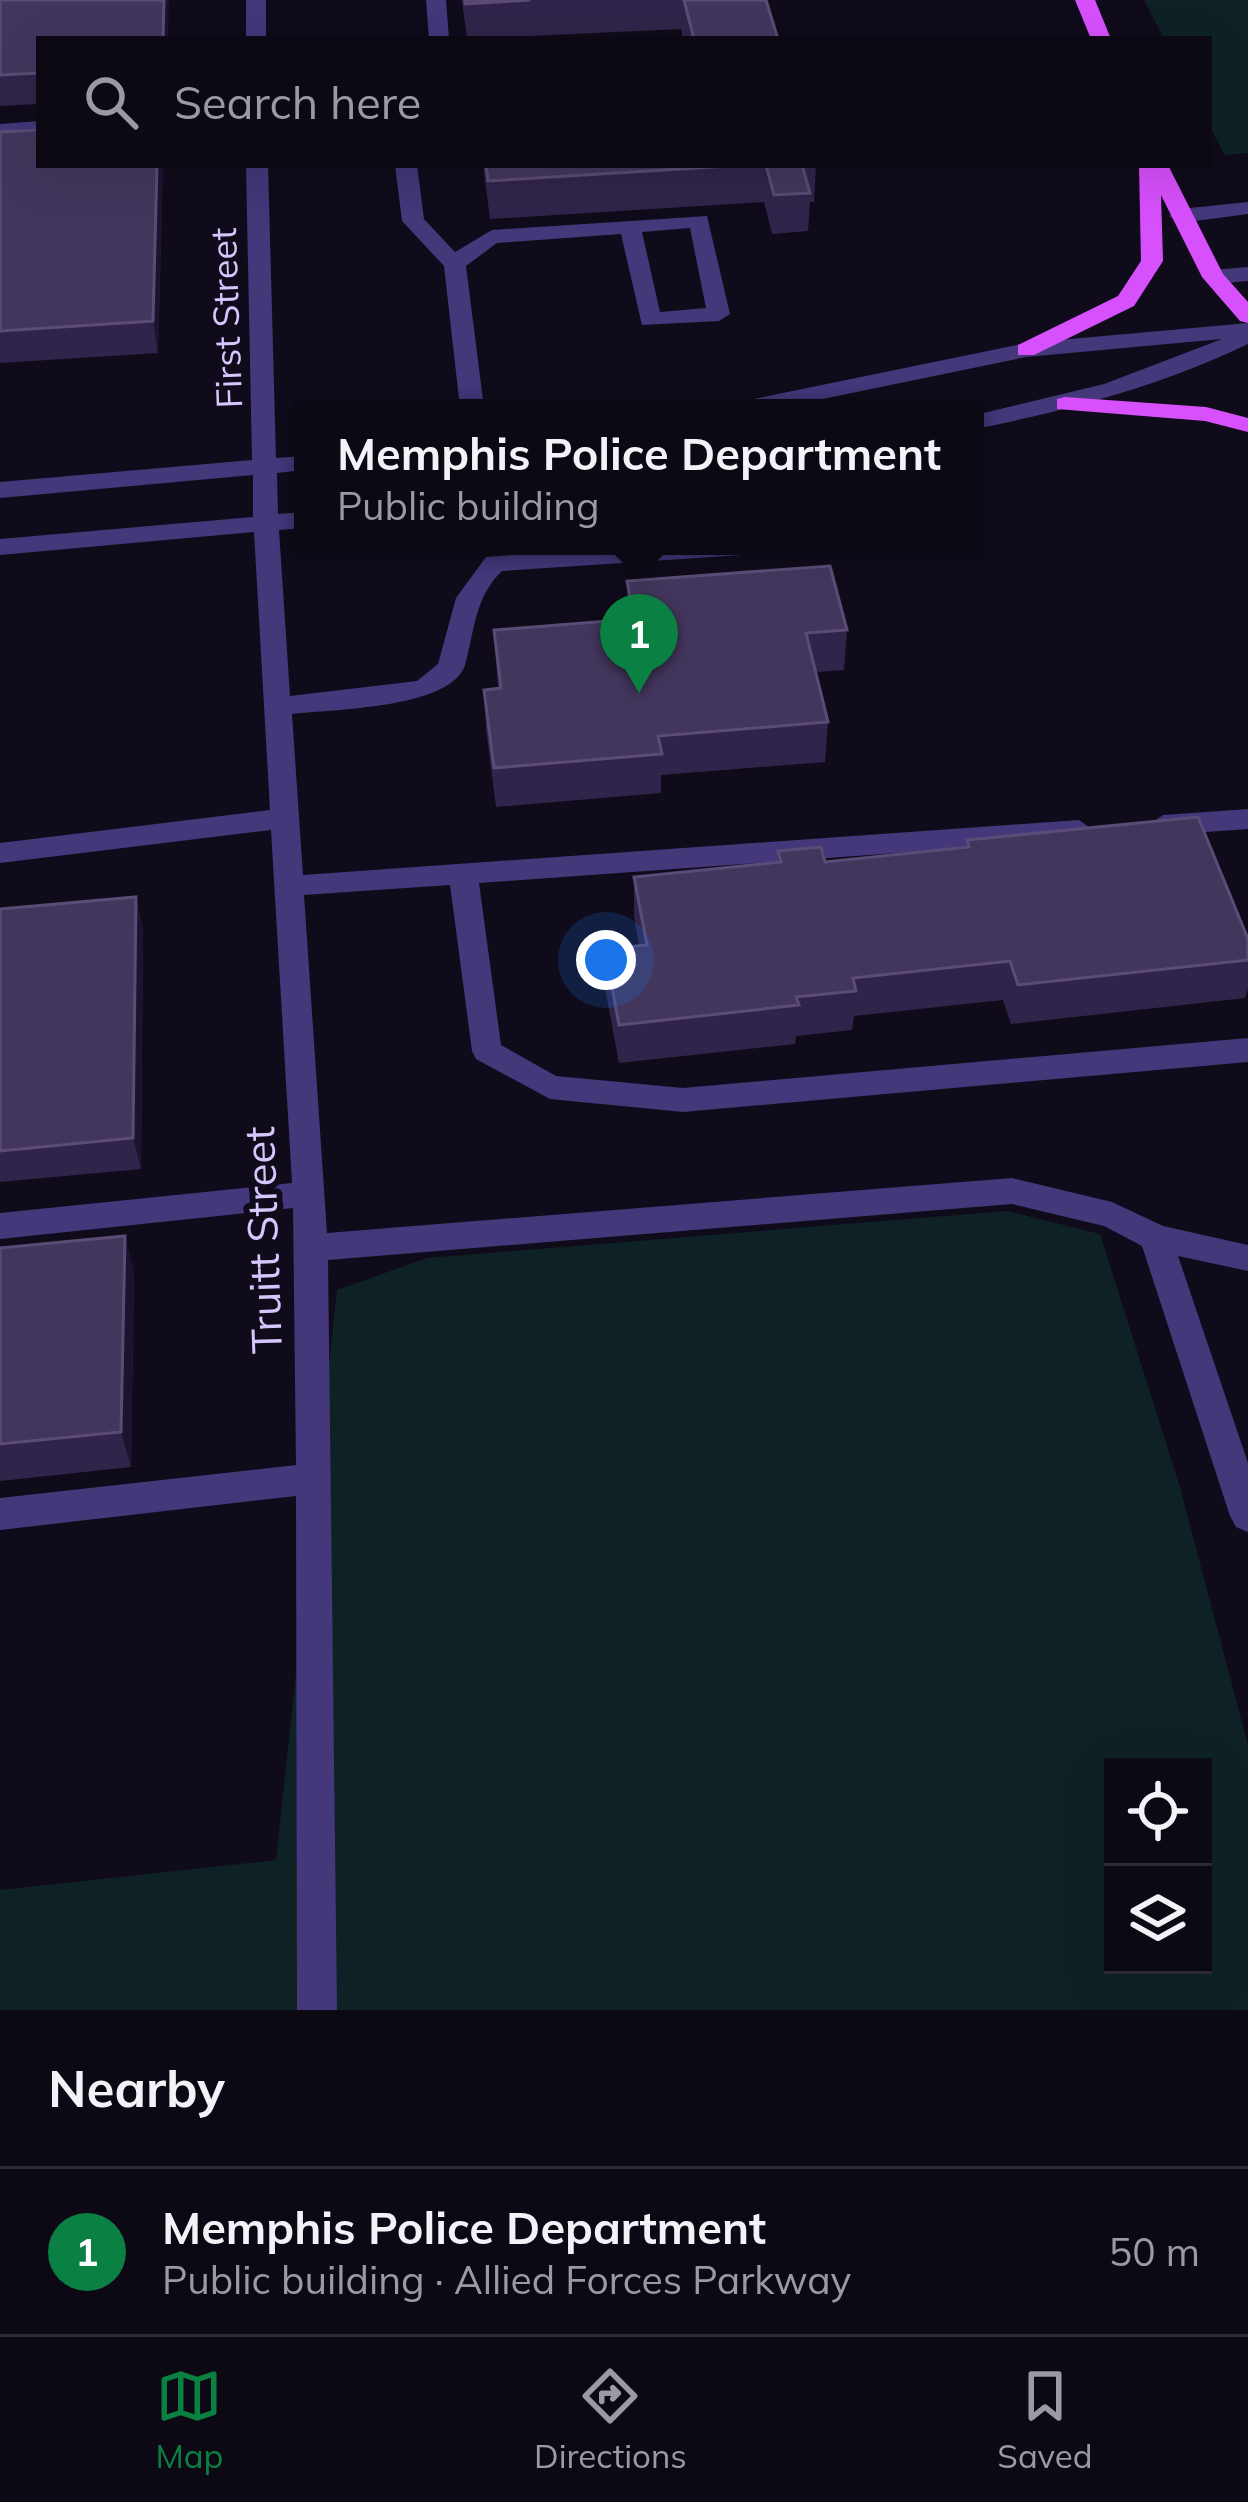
<!DOCTYPE html>
<html lang="en">
<head>
<meta charset="utf-8">
<style>
  body { margin:0; font-family:Mulish,sans-serif; background:#15111d; color:#f1f3f6 }
  .controls { position:absolute; right:36px; bottom:36px; display:grid; overflow:hidden; border-radius:0px; box-shadow:0 12px 48px #0002 }
  .controls button { width:108px; height:108px; display:grid; place-items:center; padding:0; border:0; border-bottom:3px solid #2c2934; background:#0c0814; color:#f1f3f6; font:60px sans-serif }
  .you { position:absolute; left:606px; top:960px; width:42px; height:42px; margin:-30px; border:9px solid #fff; border-radius:50%; background:#1a73e8; box-shadow:0 0 0 18px #1a73e833 }
  .badge { display:grid; place-items:center; width:78px; height:78px; border-radius:50%; background:#0b8043; color:#fff; font-size:39px; font-weight:700 }
  .pin { position:absolute; translate:-50% -99px; filter:drop-shadow(0 3px 6px #0008) }
  .pin::after { content:''; position:absolute; top:63px; width:42px; height:36px; background:inherit; clip-path:polygon(0 0,100% 0,50% 100%) }
  .popup { position:absolute; left:294px; top:399px; width:690px; height:156px; box-sizing:border-box; display:grid; place-content:center; border-radius:0px; background:#0c0814; filter:drop-shadow(0 3px 9px #0005); font-size:39px; white-space:nowrap; color:#9a9aa0 }
  .popup b { font-size:45px; color:#f1f3f6 }
  .popup::after { content:''; position:absolute; left:50%; top:100%; margin-left:-24px; border:24px solid transparent; border-top-color:#0c0814 }
  .list { margin:0; padding:0; list-style:none }
  h2 { display:flex; justify-content:space-between; align-items:center; height:156px; margin:0; padding:0 48px; font-size:51px }
  h2 small { font-size:39px; font-weight:400; color:#9a9aa0 }
  .list li { display:grid; grid-template-columns:78px 1fr auto; gap:36px; align-items:center; box-sizing:border-box; height:168px; padding:0 48px; border-top:3px solid #2c2934 }
  .list b { display:block; font-size:45px; white-space:nowrap }
  .list p { margin:0; font-size:39px; white-space:nowrap; color:#9a9aa0 }
  .list em { font-size:39px; font-style:normal; color:#9a9aa0 }
  .icon { flex:none; width:66px; height:66px; fill:none; stroke:currentColor; stroke-width:2; stroke-linecap:round; stroke-linejoin:round }
  .map { position:relative; flex:none; width:1248px; height:2010px; overflow:hidden }
  .search { position:absolute; background:#0c0814; box-shadow:0 12px 48px #0002; left:36px; right:36px; top:36px; height:132px; display:flex; align-items:center; gap:30px; box-sizing:border-box; padding:0 42px; border-radius:0px; color:#9a9aa0; font-size:45px }
  .sheet { height:324px; background:#0c0814 }
  nav { display:flex; justify-content:space-around; align-items:center; box-sizing:border-box; height:168px; border-top:3px solid #2c2934; background:#0c0814; font-size:33px; color:#9a9aa0 }
  nav a { display:grid; justify-items:center; gap:6px }
  nav .on { color:#0b8043 }
  .map>svg:first-child { display:block }
  .green { fill:#0e2225; fill-rule:evenodd }
  .lines { fill:none; stroke-linecap:round; stroke-linejoin:round }
  .minor { fill:#44377a; fill-rule:evenodd }
  .major { fill:#d650fc; fill-rule:evenodd }
  .wall { fill:#31244a }
  .shaded-wall { fill:#1d132f }
  .building { fill:#43365d; stroke:#5a4c76; stroke-width:3 }
  .labels { text-anchor:middle; stroke-width:12; stroke-linejoin:round; paint-order:stroke }
  .far-street-label { font-size:36px; fill:#d5c6fe; stroke:#100b1b }
  .street-label { font-size:42px; fill:#d5c6fe; stroke:#100b1b }
</style>
</head>
<body>
<div class="map">
<svg width="1248" height="2010" viewBox="0 0 1248 2010">
  <rect width="100%" height="100%" fill="#100b1b"/>
  <g class="green">
    <path d="M 1144,0 L 1248,0 L 1248,153 L 1225,155 L 1209,125 L 1209,39 L 1164,39 Z"/>
    <path d="M 1007,1211 L 1100,1234 L 1179,1484 L 1248,1745 L 1248,2010 L 0,2010 L 0,1890 L 276,1860 L 337,1290 L 427,1258 ZM 1113,1767 L 1203,1767 L 1203,1965 L 1113,1965 Z"/>
  </g>
  <g class="lines">
    <g class="minor">
      <rect x="246" y="0" width="20" height="39"/>
      <path d="M 426,0 L 446,0 L 449,39 L 429,39 Z"/>
      <path d="M 39,121 L 39,133 L 0,136 L 0,124 Z"/>
      <path d="M 246,165 L 268,165 L 276,458 L 303,456 L 303,470 L 277,473 L 278,514 L 303,512 L 303,528 L 279,530 L 290,696 L 417,681 L 438,664 L 456,598 L 486,557 L 634,546 L 771,546 L 758,554 L 502,571 C 474,598 475,630 465,665 C 451,709 331,709 292,714 L 303,875 L 1079,820 L 1093,830 L 1079,840 L 479,883 L 501,1045 L 556,1076 L 683,1088 L 1248,1038 L 1248,1062 L 683,1112 L 550,1099 L 476,1059 L 472,1051 L 450,885 L 304,895 L 327,1233 L 1012,1178 L 1112,1202 L 1163,1226 L 1248,1245 L 1248,1271 L 1178,1256 L 1248,1463 L 1248,1532 L 1236,1527 L 1230,1516 L 1142,1246 L 1104,1226 L 1012,1204 L 328,1260 L 337,2010 L 297,2010 L 296,1496 L 0,1530 L 0,1498 L 296,1465 L 293,1208 L 0,1239 L 0,1213 L 292,1183 L 271,830 L 0,863 L 0,843 L 270,810 L 254,532 L 0,555 L 0,539 L 253,517 L 253,475 L 0,498 L 0,482 L 252,460 Z"/>
      <path d="M 395,165 L 417,165 L 424,219 L 455,252 L 492,230 L 707,216 L 730,314 L 719,321 L 642,325 L 621,234 L 497,243 L 466,266 L 484,408 L 460,408 L 444,266 L 402,221 ZM 690,228 L 706,308 L 660,312 L 642,232 Z"/>
      <path d="M 1248,202 L 1248,214 L 1180,223 L 1169,216 L 1180,209 Z"/>
      <path d="M 1248,267 L 1248,281 L 1213,284 L 1202,277 L 1213,270 Z"/>
      <path d="M 1248,323 L 1248,344 C 1161,386 1069,410 975,429 L 975,415 L 1104,384 L 1222,339 L 1026,357 L 779,408 L 732,408 L 744,401 L 1026,343 Z"/>
      <path d="M 1248,809 L 1248,829 L 1163,835 L 1149,825 L 1163,815 Z"/>
    </g>
    <g class="major">
      <path d="M 1075,0 L 1095,0 L 1111,39 L 1091,39 Z"/>
      <path d="M 1139,165 L 1168,165 L 1223,274 L 1248,302 L 1248,323 L 1240,321 L 1202,277 L 1161,195 L 1163,261 L 1134,306 L 1034,355 L 1018,355 L 1018,345 L 1118,296 L 1141,261 Z"/>
      <path d="M 1065,397 L 1206,407 L 1248,418 L 1248,432 L 1205,421 L 1057,409 L 1057,399 Z"/>
    </g>
  </g>
  <g class="wall">
    <path d="M 0,0 L 39,39 L 39,104 L 0,106 Z"/>
    <path d="M 462,0 L 766,0 L 778,39 L 683,39 L 681,29 L 467,39 Z"/>
    <path d="M 0,132 L 163,165 L 158,353 L 0,363 Z"/>
    <path d="M 483,165 L 816,165 L 814,202 L 810,202 L 808,231 L 772,234 L 764,202 L 490,219 Z"/>
    <path d="M 627,581 L 847,630 L 844,670 L 816,672 L 828,722 L 825,762 L 661,775 L 661,793 L 496,807 L 486,729 L 484,690 L 498,688 L 494,630 L 627,620 Z"/>
    <path d="M 967,840 L 1248,939 L 1248,989 L 1245,998 L 1011,1024 L 1003,1000 L 854,1016 L 852,1030 L 796,1036 L 795,1044 L 619,1063 L 605,988 L 605,949 L 639,946 L 634,916 L 634,877 L 778,862 L 778,851 L 825,862 L 966,847 Z"/>
    <path d="M 136,897 L 143,929 L 141,1169 L 0,1182 L 0,909 Z"/>
    <path d="M 125,1236 L 134,1274 L 131,1467 L 0,1481 L 0,1248 Z"/>
  </g>
  <g class="shaded-wall">
    <path d="M 164,0 L 169,0 L 168,39 L 163,39 Z"/>
    <path d="M 157,165 L 163,165 L 158,353 L 153,321 Z"/>
    <path d="M 136,897 L 143,929 L 141,1169 L 133,1138 Z"/>
    <path d="M 125,1236 L 134,1274 L 131,1467 L 121,1432 Z"/>
  </g>
  <g class="building">
    <path d="M 0,0 L 164,0 L 163,39 L 39,39 L 39,73 L 0,75 Z"/>
    <path d="M 465,0 L 530,0 L 465,4 Z"/>
    <path d="M 684,0 L 766,0 L 778,39 L 694,39 Z"/>
    <path d="M 39,130 L 39,165 L 157,165 L 153,321 L 0,331 L 0,132 Z"/>
    <path d="M 486,165 L 745,165 L 488,181 Z"/>
    <path d="M 766,165 L 802,165 L 810,193 L 774,195 Z"/>
    <path d="M 830,566 L 847,630 L 806,633 L 828,722 L 658,736 L 662,754 L 494,768 L 484,690 L 501,688 L 494,630 L 634,619 L 627,581 Z"/>
    <path d="M 1198,817 L 1248,939 L 1248,960 L 1018,985 L 1010,961 L 853,978 L 856,991 L 796,997 L 799,1005 L 619,1025 L 605,949 L 647,945 L 634,877 L 781,862 L 778,851 L 821,847 L 825,862 L 969,847 L 967,840 Z"/>
    <path d="M 136,897 L 133,1138 L 0,1151 L 0,909 Z"/>
    <path d="M 125,1236 L 121,1432 L 0,1444 L 0,1248 Z"/>
  </g>
  <g class="labels">
    <g class="far-street-label">
      <text transform="translate(226 318) rotate(-92)" y="13">First Street</text>
    </g>
    <g class="street-label">
      <text transform="translate(263 1240) rotate(-92)" y="15">Truitt Street</text>
    </g>
  </g>
</svg>
<div class="controls">
<button><svg class="icon" aria-label="locate" viewBox="0 0 24 24"><circle cx="12" cy="12" r="6"/><path d="M12 2v4M12 18v4M2 12h4M18 12h4"/></svg></button>
<button><svg class="icon" aria-label="layers" viewBox="0 0 24 24"><path d="M12 4l9 5-9 5-9-5zM3 14l9 5 9-5"/></svg></button>
</div>
<div class="you"></div>
<div class="pin badge" style="left:639px;top:693px">1</div>
<div class="popup"><b>Memphis Police Department</b>Public building</div>
<div class="search"><svg class="icon" aria-label="search" viewBox="0 0 24 24"><circle cx="10" cy="10" r="6"/><path d="M15 15l6 6"/></svg>Search here</div>
</div>
<section class="sheet">
<h2>Nearby<small></small></h2>
<ul class="list">
<li><span class="badge">1</span><div><b>Memphis Police Department</b><p>Public building · Allied Forces Parkway</p></div><em>50 m</em></li>
</ul>
</section>
<nav>
<a class="on"><svg class="icon" aria-label="map" viewBox="0 0 24 24"><path d="M3 6l6-2 6 2 6-2v14l-6 2-6-2-6 2zM9 4v14M15 6v14"/></svg>Map</a>
<a><svg class="icon" aria-label="directions" viewBox="0 0 24 24"><path d="M12 3l9 9-9 9-9-9zM9 14v-3h6M13 9l2 2-2 2"/></svg>Directions</a>
<a><svg class="icon" aria-label="saved" viewBox="0 0 24 24"><path d="M7 4h10v16l-5-4-5 4z"/></svg>Saved</a>
</nav>
</body>
</html>
